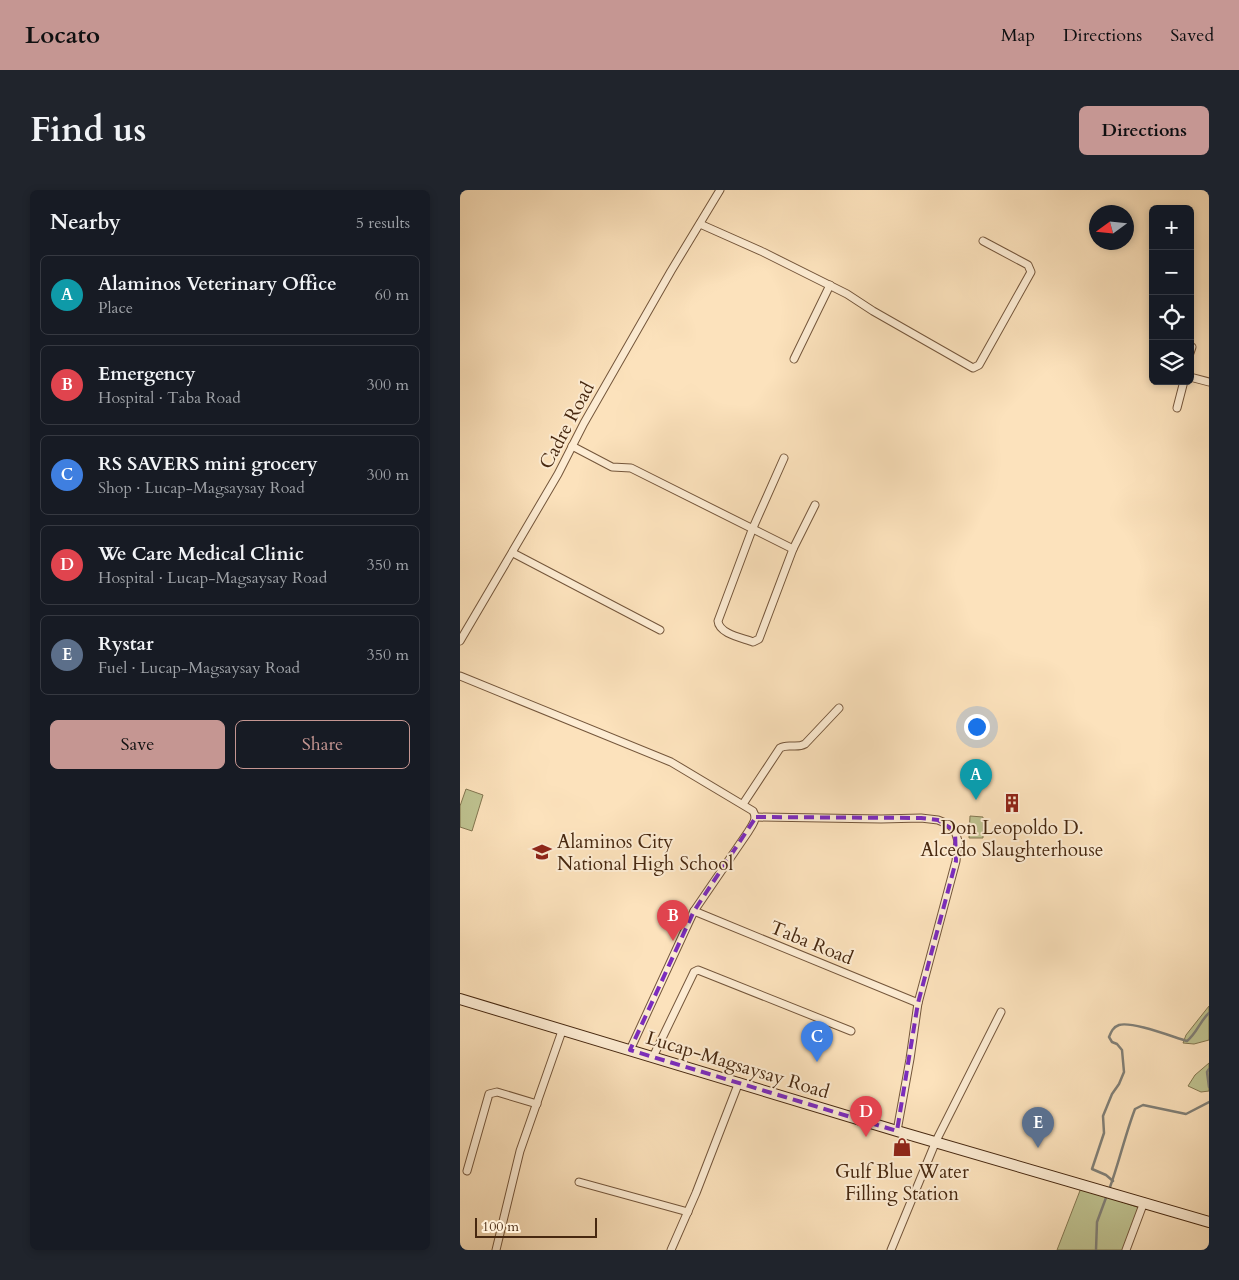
<!DOCTYPE html>
<html lang="en">
<head>
<meta charset="utf-8">
<style>
  body { margin:0; font-family:Cardo,serif; background:#20242c; color:#f1f3f6 }
  .controls { position:absolute; right:15px; top:15px; display:grid; overflow:hidden; border-radius:8px; box-shadow:0 2px 8px #0003 }
  .controls button { width:45px; height:45px; display:grid; place-items:center; padding:0; border:0; border-bottom:1px solid #363941; background:#171b24; color:#f1f3f6; font:25px sans-serif }
  .compass { position:absolute; left:629px; top:15px; width:45px; height:45px; border-radius:50%; background:#171b24; box-shadow:0 2px 8px #0003; rotate:255deg }
  .scale { position:absolute; left:15px; bottom:12px; width:122px; box-sizing:border-box; padding-left:5px; border:2px solid #472810; border-top:0; font-size:14px; line-height:18px; white-space:nowrap; color:#472810; -webkit-text-stroke:4px #fdecd3; paint-order:stroke }
  .you { position:absolute; left:516px; top:536px; width:18px; height:18px; margin:-12px; border:4px solid #fff; border-radius:50%; background:#1a73e8; box-shadow:0 0 0 8px #1a73e833 }
  .badge { display:grid; place-items:center; width:32px; height:32px; border-radius:50%; background:#c59692; color:#fff; font-size:16px; font-weight:700 }
  .pin { position:absolute; translate:-50% -41px; filter:drop-shadow(0 1px 2px #0008) }
  .pin::after { content:''; position:absolute; top:26px; width:18px; height:15px; background:inherit; clip-path:polygon(0 0,100% 0,50% 100%) }
  .list { margin:0; padding:0; list-style:none }
  h2 { display:flex; justify-content:space-between; align-items:center; height:65px; margin:0; padding:0 20px; font-size:21px }
  h2 small { font-size:16px; font-weight:400; color:#9ea1a6 }
  .list li { display:grid; grid-template-columns:32px 1fr auto; gap:15px; align-items:center; box-sizing:border-box; height:80px; margin:0 10px 10px; padding:0 10px; border:1px solid #363941; border-radius:8px }
  .list b { display:block; font-size:19px; white-space:nowrap }
  .list p { margin:0; font-size:16px; white-space:nowrap; color:#9ea1a6 }
  .list em { font-size:16px; font-style:normal; color:#9ea1a6 }
  .actions { display:flex; gap:10px; padding:15px 20px }
  .actions a { flex:1; padding:11px 0; border:1px solid #c59692; border-radius:8px; text-align:center; font-size:18px; color:#c59692 }
  .actions .main { background:#c59692; color:#111 }
  .icon { flex:none; width:28px; height:28px; fill:none; stroke:currentColor; stroke-width:2; stroke-linecap:round; stroke-linejoin:round }
  .map { position:relative; flex:none; width:749px; height:1060px; overflow:hidden; border-radius:8px }
  header { display:flex; align-items:center; gap:30px; box-sizing:border-box; height:70px; padding:0 25px; background:#c59692; color:#111 }
  header strong { font-size:24px }
  nav { display:flex; gap:28px; margin-inline-start:auto; font-size:18px }
  .intro { display:flex; align-items:center; justify-content:space-between; box-sizing:border-box; height:120px; padding:0 30px }
  h1 { margin:0; font-size:35px }
  .button { padding:12px 22px; border-radius:8px; background:#c59692; color:#111; font-size:18px; font-weight:700 }
  main { display:flex; gap:30px; padding:0 30px }
  aside { flex:1; background:#171b24; border-radius:8px; box-shadow:0 2px 8px #0003 }
  .map>svg:first-child { display:block }
  .green { fill:#bfc391; stroke:#837650 }
  .lines { fill:none; stroke-linecap:round; stroke-linejoin:round }
  .stream { stroke:#808078; stroke-width:2.5 }
  .street-casing { stroke:#74563b; stroke-width:9 }
  .secondary-casing { stroke:#472810; stroke-width:12 }
  .street { stroke:#fdecd3; stroke-width:7 }
  .secondary { stroke:#fdecd3; stroke-width:10 }
  .marked { fill:none; stroke:#7b2cbf; stroke-width:4; stroke-dasharray:10 6; stroke-linejoin:round }
  .labels { text-anchor:middle; stroke-width:4; stroke-linejoin:round; paint-order:stroke }
  .street-label { font-size:19px; fill:#472810; stroke:#fdecd3 }
  .poi-label { font-size:19px; fill:#472810; stroke:#fdecd3 }
</style>
</head>
<body>
<header>
<strong>Locato</strong>
<nav><a>Map</a><a>Directions</a><a>Saved</a></nav>
</header>
<div class="intro"><h1>Find us</h1><a class="button">Directions</a></div>
<main>
<aside>
<h2>Nearby<small>5 results</small></h2>
<ul class="list">
<li><span class="badge" style="background:#0f9aa8">A</span><div><b>Alaminos Veterinary Office</b><p>Place</p></div><em>60 m</em></li>
<li><span class="badge" style="background:#e0444e">B</span><div><b>Emergency</b><p>Hospital · Taba Road</p></div><em>300 m</em></li>
<li><span class="badge" style="background:#3f7fe0">C</span><div><b>RS SAVERS mini grocery</b><p>Shop · Lucap-Magsaysay Road</p></div><em>300 m</em></li>
<li><span class="badge" style="background:#e0444e">D</span><div><b>We Care Medical Clinic</b><p>Hospital · Lucap-Magsaysay Road</p></div><em>350 m</em></li>
<li><span class="badge" style="background:#5c6f8a">E</span><div><b>Rystar</b><p>Fuel · Lucap-Magsaysay Road</p></div><em>350 m</em></li>
</ul>
<div class="actions"><a class="main">Save</a><a>Share</a></div>
</aside>
<div class="map">
<svg width="749" height="1060" viewBox="0 0 749 1060">
  <rect width="100%" height="100%" fill="#fce2bc"/>
  <filter id="stains"><feTurbulence type="fractalNoise" baseFrequency=".004" numOctaves="4"/><feColorMatrix values="0 0 0 0 .2 0 0 0 0 .09 0 0 0 0 .02 0 0 0 .5 -.17"/></filter>
  <radialGradient id="worn" r=".72"><stop offset=".6" stop-color="#630" stop-opacity="0"/><stop offset="1" stop-color="#630" stop-opacity=".3"/></radialGradient>
  <g class="green">
    <path d="M 6,599 L 23,605 L 12,641 L 0,637 L 0,616 Z"/>
    <path d="M 510,626 L 523,627 L 523,648 L 509,648 Z"/>
    <path d="M 749,816 L 749,850 L 734,854 L 723,853 L 726,845 Z"/>
    <path d="M 749,873 L 749,901 L 741,902 L 728,896 L 735,885 Z"/>
    <path d="M 621,998 L 683,1019 L 667,1060 L 597,1060 Z"/>
  </g>
  <g class="lines">
    <g class="stream">
      <path d="M 749,879 L 747,882 L 749,897"/>
      <path d="M 653,991 L 646,985 L 632,979 L 644,943 L 643,926 L 652,904 L 659,894 L 664,882 L 662,860 L 657,854 L 652,852 L 649,847 C 651,842 653,837 659,835 C 672,831 713,847 727,851 C 737,843 740,831 749,823"/>
      <path d="M 649,1000 C 659,973 665,945 675,919 L 683,915 L 726,924 L 749,912"/>
      <path d="M 636,1060 L 637,1032 L 647,1005"/>
    </g>
    <g class="street-casing">
      <g id="street">
        <path d="M 240,34 L 303,62 L 387,104 L 413,121 L 513,178 L 519,175 L 571,82 L 568,75 L 523,51"/>
        <path d="M 730,163 L 732,157"/>
        <path d="M 334,169 L 370,95"/>
        <path d="M 730,187 L 749,192"/>
        <path d="M 717,218 L 724,191"/>
        <path d="M 112,256 L 152,277 L 171,278 L 333,359"/>
        <path d="M 324,268 L 292,340 L 258,431 C 259,444 283,448 293,452 L 299,449 L 333,359 L 355,315"/>
        <path d="M 53,363 L 200,440"/>
        <path d="M 0,451 L 98,284 L 124,233 L 211,81 L 260,0"/>
        <path d="M 0,486 L 211,572 L 293,621 C 298,629 292,635 288,642 L 234,721 L 170,860"/>
        <path d="M 283,614 L 320,558 C 328,553 336,559 345,554 L 379,518"/>
        <path d="M 296,627 L 421,629 L 461,628 L 478,630 L 490,635 L 495,641 L 498,651 L 496,671 L 458,813 L 450,869 L 437,941"/>
        <path d="M 234,721 L 458,813"/>
        <path d="M 193,867 L 234,782 L 238,780 L 391,841"/>
        <path d="M 7,981 L 29,904 L 37,902 L 77,914"/>
        <path d="M 119,992 L 228,1022"/>
        <path d="M 36,1060 L 60,961 L 102,841"/>
        <path d="M 211,1060 L 236,1003 L 279,892"/>
        <path d="M 431,1060 L 476,951 L 541,822"/>
        <path d="M 666,1060 L 684,1012"/>
      </g>
    </g>
    <g class="secondary-casing">
      <path id="secondary" d="M 0,809 L 437,941 L 749,1032"/>
    </g>
    <use href="#street" class="street"/>
    <use href="#secondary" class="secondary"/>
  </g>
  <path class="marked" d="M 296,627 L 461,628 L 478,630 L 495,641 L 496,671 L 458,813 L 437,941 L 170,860 L 234,721 Z"/>
  <defs>
    <g id="building-bare" transform="scale(1.5)"><path d="M-4-6H4V6H1V3H-1V6H-4ZM-2.5-4.3h1.7v1.8h-1.7ZM.8-4.3h1.7v1.8H.8ZM-2.5-1h1.7V.8h-1.7ZM.8-1h1.7V.8H.8Z" fill="#8f2418" stroke="#fdecd3" stroke-width="2.5" paint-order="stroke"/></g>
    <g id="school-bare" transform="scale(1.5)"><path d="M0-5L7-2L0 1L-7-2ZM-4 1L0 2.5L4 1V4Q0 6-4 4Z" fill="#8f2418" stroke="#fdecd3" stroke-width="2.5" paint-order="stroke"/></g>
    <g id="shop-bare" transform="scale(1.5)"><path d="M-5-2.5h2.3a2.7 3.5 0 0 1 5.4 0H5L5.5 6h-11ZM-1.5-2.5h3a1.5 2.3 0 0 0-3 0Z" fill="#8f2418" stroke="#fdecd3" stroke-width="2.5" paint-order="stroke"/></g>
  </defs>
  <g fill-rule="evenodd">
    <use href="#building-bare" x="552" y="613"/>
    <use href="#school-bare" x="82" y="662"/>
    <use href="#shop-bare" x="442" y="957"/>
  </g>
  <g class="labels">
    <g class="street-label">
      <text transform="translate(106 235) rotate(-62)" y="7">Cadre Road</text>
      <text transform="translate(352 752) rotate(22)" y="7">Taba Road</text>
      <text transform="translate(278 874) rotate(17)" y="7">Lucap-Magsaysay Road</text>
    </g>
    <g class="poi-label">
      <text x="552" y="644">Don Leopoldo D.<tspan x="552" dy="22">Alcedo Slaughterhouse</tspan></text>
      <text x="97" y="658" text-anchor="start">Alaminos City<tspan x="97" dy="22">National High School</tspan></text>
      <text x="442" y="988">Gulf Blue Water<tspan x="442" dy="22">Filling Station</tspan></text>
    </g>
  </g>
  <rect width="100%" height="100%" filter="url(#stains)"/>
  <rect width="100%" height="100%" fill="url(#worn)"/>
</svg>
<div class="controls">
<button>+</button>
<button>−</button>
<button><svg class="icon" aria-label="locate" viewBox="0 0 24 24"><circle cx="12" cy="12" r="6"/><path d="M12 2v4M12 18v4M2 12h4M18 12h4"/></svg></button>
<button><svg class="icon" aria-label="layers" viewBox="0 0 24 24"><path d="M12 4l9 5-9 5-9-5zM3 14l9 5 9-5"/></svg></button>
</div>
<svg class="compass" viewBox="-18 -18 36 36"><path d="M0-13l5 13h-10z" fill="#e53935"/><path d="M0 13l5-13h-10z" fill="#9ea1a6"/></svg>
<div class="scale">100 m</div>
<div class="you"></div>
<div class="pin badge" style="left:516px;top:610px;background:#0f9aa8">A</div>
<div class="pin badge" style="left:213px;top:751px;background:#e0444e">B</div>
<div class="pin badge" style="left:357px;top:872px;background:#3f7fe0">C</div>
<div class="pin badge" style="left:406px;top:947px;background:#e0444e">D</div>
<div class="pin badge" style="left:578px;top:958px;background:#5c6f8a">E</div>
</div>
</main>
</body>
</html>
